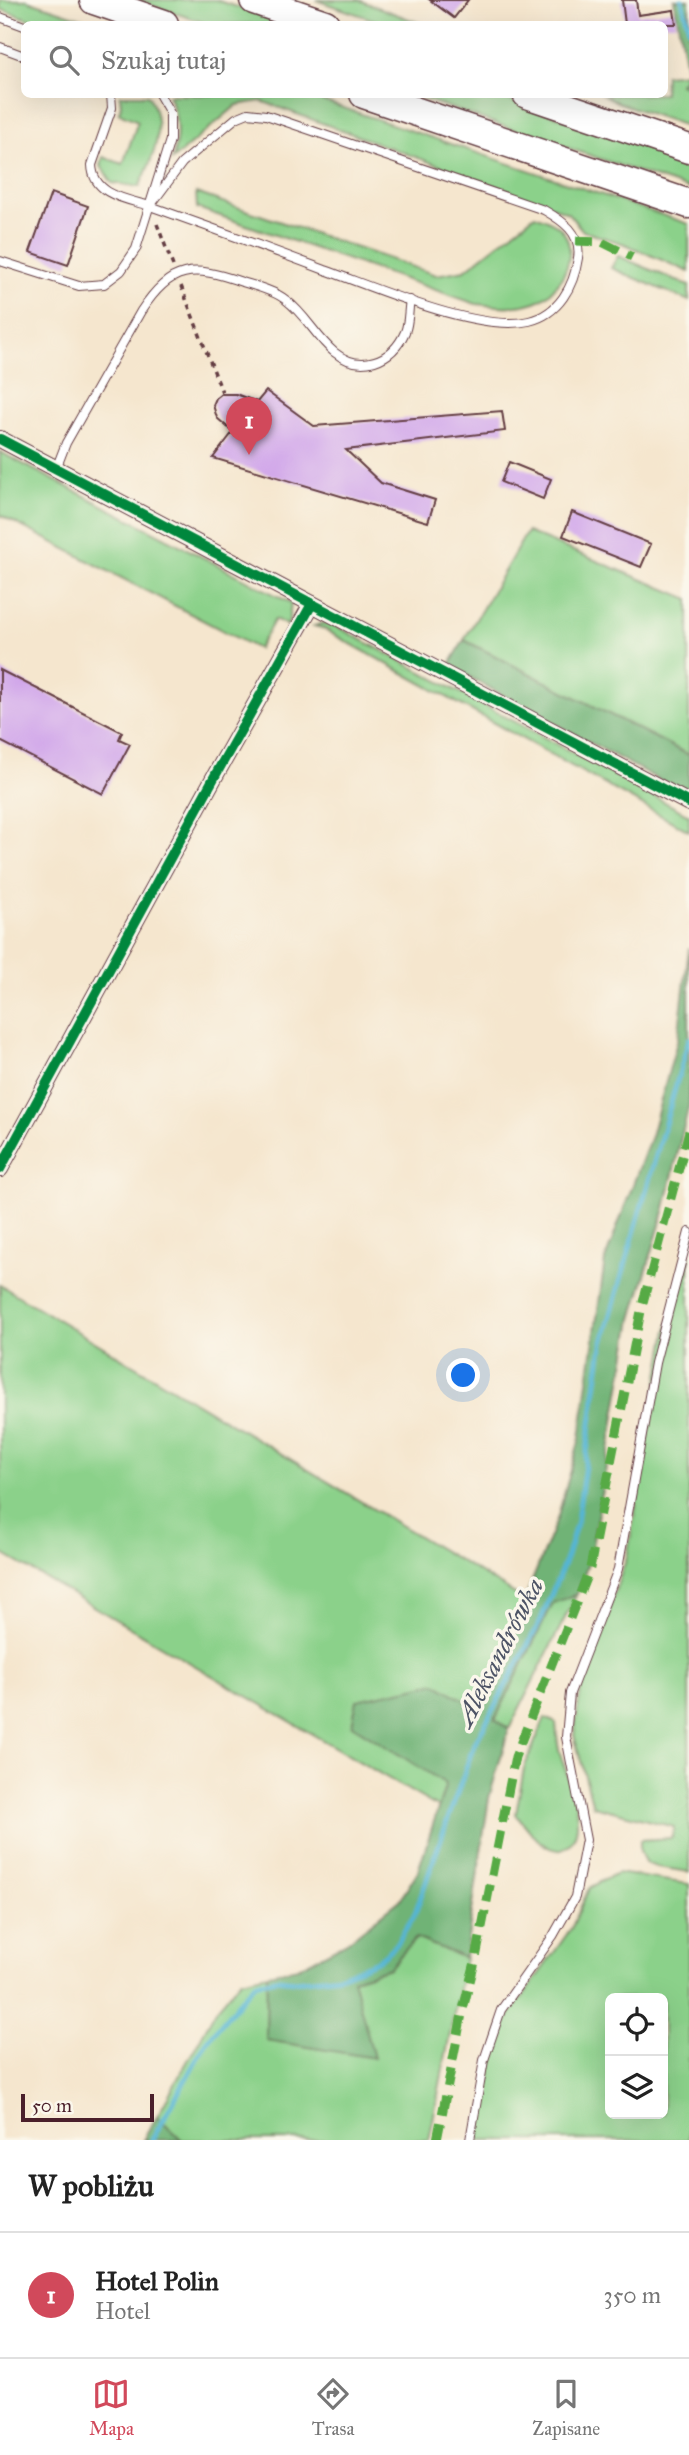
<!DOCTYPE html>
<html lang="pl">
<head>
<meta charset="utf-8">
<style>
  body { margin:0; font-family:"IM FELL Great Primer",serif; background:#f2f2f2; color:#222 }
  .controls { position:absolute; right:21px; bottom:21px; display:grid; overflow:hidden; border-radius:10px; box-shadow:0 7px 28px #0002 }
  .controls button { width:63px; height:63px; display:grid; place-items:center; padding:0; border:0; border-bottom:2px solid #e0e0e0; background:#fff; color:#222; font:35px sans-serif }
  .scale { position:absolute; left:21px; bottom:18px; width:133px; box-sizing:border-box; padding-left:7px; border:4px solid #4a1f2b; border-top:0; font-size:19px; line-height:24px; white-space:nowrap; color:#4a1f2b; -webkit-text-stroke:5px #fbf7ec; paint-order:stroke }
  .you { position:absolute; left:464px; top:1376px; width:24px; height:24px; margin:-18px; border:5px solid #fff; border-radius:50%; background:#1a73e8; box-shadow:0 0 0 10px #1a73e833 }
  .badge { display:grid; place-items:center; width:46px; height:46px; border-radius:50%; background:#d1495b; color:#fff; font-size:23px; font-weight:700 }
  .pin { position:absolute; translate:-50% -58px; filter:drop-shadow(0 2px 4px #0008) }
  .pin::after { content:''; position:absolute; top:37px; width:24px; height:21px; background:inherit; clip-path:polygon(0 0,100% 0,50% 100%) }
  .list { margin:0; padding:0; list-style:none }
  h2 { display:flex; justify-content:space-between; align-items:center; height:91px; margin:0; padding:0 28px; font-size:30px }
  h2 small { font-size:23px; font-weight:400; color:#767676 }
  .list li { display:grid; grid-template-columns:46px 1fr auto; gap:21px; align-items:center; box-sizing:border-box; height:126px; padding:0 28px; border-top:2px solid #e0e0e0 }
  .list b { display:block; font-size:26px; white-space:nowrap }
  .list p { margin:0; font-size:23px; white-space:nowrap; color:#767676 }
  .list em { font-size:23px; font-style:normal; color:#767676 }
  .icon { flex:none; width:38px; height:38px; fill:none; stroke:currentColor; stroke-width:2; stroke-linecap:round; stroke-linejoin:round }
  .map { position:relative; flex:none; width:689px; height:2140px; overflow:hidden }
  .search { position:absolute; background:#fff; box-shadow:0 7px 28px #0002; left:21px; right:21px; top:21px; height:77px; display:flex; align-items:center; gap:18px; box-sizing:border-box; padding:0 24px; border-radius:10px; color:#767676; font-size:26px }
  .sheet { height:217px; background:#fff }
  nav { display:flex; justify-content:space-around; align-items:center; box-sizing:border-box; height:98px; border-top:2px solid #e0e0e0; background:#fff; font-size:19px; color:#767676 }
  nav a { display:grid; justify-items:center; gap:4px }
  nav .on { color:#d1495b }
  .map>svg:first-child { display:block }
  .green { fill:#8bd18a; stroke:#6a785a; stroke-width:2; fill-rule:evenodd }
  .forest { fill:#70b376; stroke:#5d6950; stroke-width:2 }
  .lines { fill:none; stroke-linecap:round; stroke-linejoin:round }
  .stream { stroke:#55b5d4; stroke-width:5 }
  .building { fill:#d1a7ea }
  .service-casing { stroke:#643d43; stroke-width:10 }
  .minor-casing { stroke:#643d43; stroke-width:18 }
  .motorway-casing { stroke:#643d43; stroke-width:31 }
  .path { stroke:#643d43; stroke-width:3.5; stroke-dasharray:5 5; stroke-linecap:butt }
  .service { stroke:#fff; stroke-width:8 }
  .minor { stroke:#fff; stroke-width:16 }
  .motorway { stroke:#fff; stroke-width:28 }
  .quiet { stroke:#57aa44; stroke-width:9; stroke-dasharray:18 9; stroke-linecap:butt }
  .cycleway-casing { stroke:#fbf7ec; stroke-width:15 }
  .cycleway { stroke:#00873e; stroke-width:10 }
  .labels { text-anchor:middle; stroke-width:7; stroke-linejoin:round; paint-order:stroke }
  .water-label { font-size:26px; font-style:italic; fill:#4e5466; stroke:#fbf7ec }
</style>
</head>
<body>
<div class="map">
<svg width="689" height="2140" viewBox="0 0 689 2140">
  <rect width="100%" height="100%" fill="#fbf7ec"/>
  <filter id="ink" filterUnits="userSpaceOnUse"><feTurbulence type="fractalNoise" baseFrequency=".0143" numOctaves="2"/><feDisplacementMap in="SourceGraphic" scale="14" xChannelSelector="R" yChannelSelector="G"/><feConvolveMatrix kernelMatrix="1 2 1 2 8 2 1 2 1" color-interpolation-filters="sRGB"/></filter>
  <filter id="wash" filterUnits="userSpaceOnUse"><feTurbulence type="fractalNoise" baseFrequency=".00686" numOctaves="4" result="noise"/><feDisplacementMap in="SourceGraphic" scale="28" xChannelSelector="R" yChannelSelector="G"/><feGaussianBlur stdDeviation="1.57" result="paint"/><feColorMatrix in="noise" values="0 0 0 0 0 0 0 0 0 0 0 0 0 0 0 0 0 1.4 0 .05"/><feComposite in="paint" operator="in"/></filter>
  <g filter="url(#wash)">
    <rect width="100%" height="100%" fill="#f5e6ce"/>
    <g class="green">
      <path d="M 0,0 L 27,0 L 99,24 L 43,24 L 0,9 Z"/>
      <path d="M 136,0 L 216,0 L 288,24 L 208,24 Z"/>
      <path d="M 316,0 L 359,0 L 422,24 L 386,24 Z"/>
      <path d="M 687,73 L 680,84 L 689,88 L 689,127 L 617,102 L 604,95 L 664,94 L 665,75 Z"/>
      <path d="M 120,95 L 148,95 C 167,125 154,158 139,187 L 112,183 L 101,166 L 103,157 L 123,164 L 138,121 L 119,113 L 121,105 Z"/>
      <path d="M 168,95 L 305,95 L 689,224 L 689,272 L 625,244 L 583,231 L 568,213 L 551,206 L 261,101 L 237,105 L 172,160 C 179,138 179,116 168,95 Z"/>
      <path d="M 412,95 L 495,95 L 689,161 L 689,189 Z"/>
      <path d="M 196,193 L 436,275 L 465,270 L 535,215 C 543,218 554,222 559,227 C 583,249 561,293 535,302 C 515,309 497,306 476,304 L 197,208 Z"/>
      <path d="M 618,256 L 689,286 L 689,301 L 611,268 Z"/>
      <path d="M 0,452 L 291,603 L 288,626 L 275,619 L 258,649 L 0,515 Z"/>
      <path d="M 527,532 L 689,599 L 689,755 L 464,640 Z"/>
      <path d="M 323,623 L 336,626 L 689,815 L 689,831 L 322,628 L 314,626 Z"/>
      <path d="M 689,1255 L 689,1872 L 657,1867 L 645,1863 L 640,1851 L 640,1840 L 672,1838 L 674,1827 L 593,1806 L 574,1735 L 581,1688 L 627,1557 L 667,1330 Z"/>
      <path d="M 0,1285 L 525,1600 L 480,1710 L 352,1725 L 446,1783 L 439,1808 L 0,1552 Z"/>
      <path d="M 577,1594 L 509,1729 L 495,1720 L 553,1602 Z"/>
      <path d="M 545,1718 L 556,1723 C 557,1732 557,1741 559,1750 C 565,1772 592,1830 566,1847 C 546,1859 527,1826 516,1814 L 524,1768 Z"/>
      <path d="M 617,1873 L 689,1884 L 689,2140 L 478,2140 L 500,2029 L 572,1927 L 589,1888 ZM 610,1998 L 663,1998 L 663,2114 L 610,2114 Z"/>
      <path d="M 416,1938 L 465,1958 L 429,2140 L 182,2140 L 157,2116 L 217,2008 L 241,1980 L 267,1974 L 266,2040 L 373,2057 L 353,1979 L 389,1968 Z"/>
    </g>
    <g class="forest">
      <path d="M 674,0 L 689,0 L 689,88 L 680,84 L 687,73 Z"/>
      <path d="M 464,640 L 689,755 L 689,796 L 449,666 Z"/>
      <path d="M 689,947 L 689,1104 L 665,1208 L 632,1319 L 590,1558 L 577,1594 L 553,1603 L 495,1719 L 509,1729 L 489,1798 L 465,1958 L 416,1938 L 389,1968 L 353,1979 L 374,2058 L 266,2040 L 267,1974 L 298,1968 L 347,1942 L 400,1900 L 418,1871 L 446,1784 L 352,1725 L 357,1700 L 436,1683 L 480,1710 L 557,1519 L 580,1438 L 605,1260 L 651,1136 L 678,1038 Z"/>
      <path d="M 157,2116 L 182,2140 L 143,2140 Z"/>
    </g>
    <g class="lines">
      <g class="stream">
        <path d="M 682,0 L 689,29"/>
        <path d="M 152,2140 L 207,2041 L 255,1983 L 277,1979 L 295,1981 L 340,1976 L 377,1961 L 393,1948 L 414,1916 L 474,1745 L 540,1622 L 567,1556 L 577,1521 L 602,1346 L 689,1039"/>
      </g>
    </g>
    <g id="blocks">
      <g class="building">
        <path d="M 430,0 L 468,0 L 454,18 Z"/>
        <path d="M 622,0 L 636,0 L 638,15 L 674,10 L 676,24 L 625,24 Z"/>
        <path d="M 51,193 L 88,206 L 68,265 L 30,252 Z"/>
        <path d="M 266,391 L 314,426 L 502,411 L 505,431 L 346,450 L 381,483 L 435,500 L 428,522 L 213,458 L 233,432 L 217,418 L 213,405 L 216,398 L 221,394 L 236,394 L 257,402 Z"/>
        <path d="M 509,462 L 551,479 L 543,499 L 501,482 Z"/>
        <path d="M 572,512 L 651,544 L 641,567 L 563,536 Z"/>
        <path d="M 0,670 L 122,732 L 119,739 L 130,744 L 103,794 L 0,741 Z"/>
      </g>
    </g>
  </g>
  <g filter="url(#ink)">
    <use href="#blocks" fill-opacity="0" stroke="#643d43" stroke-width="2"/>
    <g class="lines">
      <g class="service-casing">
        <g id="service">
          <path d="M 0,17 L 24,26"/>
          <path d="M 0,47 L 24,56"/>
          <path d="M 111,94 L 112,108 L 92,165 C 93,195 126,199 150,206"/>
          <path d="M 248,113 L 266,115 L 544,210 C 563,221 582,233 578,258 C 574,286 559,314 529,321 C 478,333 376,288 325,270 C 267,248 209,227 150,206 L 182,163 L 236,118 Z"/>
          <path d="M 0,261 L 79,286 L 104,284 L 121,271 L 136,249 L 170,140 L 170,113 L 159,94"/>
          <path d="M 56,469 L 66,443 L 141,311 C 171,265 193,265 242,282 C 256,286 275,291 286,300 C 305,314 316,337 334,352 C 360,373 392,362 405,332 C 409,323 408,310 410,300"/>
          <path d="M 470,2140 L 484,2060 L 501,2010 L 553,1936 L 575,1897 L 586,1840 L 566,1737 L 570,1693 L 618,1569 L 655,1363 L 689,1232"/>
        </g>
      </g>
      <g class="minor-casing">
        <g id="minor">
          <path d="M 0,439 L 689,803"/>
          <path d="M 0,1169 L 216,774 L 312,604"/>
        </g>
      </g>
      <g class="motorway-casing">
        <g id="motorway">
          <path d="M 94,0 L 164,24"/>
          <path d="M 254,0 L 325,24"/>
          <path d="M 364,94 L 689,204"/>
          <path d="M 527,94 L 689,149"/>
        </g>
      </g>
      <g class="path">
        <path d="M 157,224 L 173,266"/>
        <path d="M 181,286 L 222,392"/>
      </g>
      <use href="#service" class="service"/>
      <use href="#minor" class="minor"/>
      <use href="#motorway" class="motorway"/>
      <g class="quiet">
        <path d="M 576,241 L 602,242 L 632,257"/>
        <path d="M 437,2140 L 463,2009 L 476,1958 L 515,1757 L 590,1568 L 642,1306 L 689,1131"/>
      </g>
      <g class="cycleway-casing">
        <g id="cycleway">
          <path d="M 0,439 L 689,803"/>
          <path d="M 0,1169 L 216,774 L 312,604"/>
        </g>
      </g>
      <use href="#cycleway" class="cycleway"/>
    </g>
  </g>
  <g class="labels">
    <g class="water-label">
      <text transform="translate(499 1652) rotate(-63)" y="9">Aleksandrówka</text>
    </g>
  </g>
</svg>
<div class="controls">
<button><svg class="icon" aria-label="locate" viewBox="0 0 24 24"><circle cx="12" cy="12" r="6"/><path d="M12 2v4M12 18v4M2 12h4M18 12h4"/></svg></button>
<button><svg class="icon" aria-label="layers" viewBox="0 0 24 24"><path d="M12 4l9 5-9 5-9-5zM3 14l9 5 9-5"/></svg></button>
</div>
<div class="scale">50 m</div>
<div class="you"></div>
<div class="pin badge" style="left:249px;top:455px">1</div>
<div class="search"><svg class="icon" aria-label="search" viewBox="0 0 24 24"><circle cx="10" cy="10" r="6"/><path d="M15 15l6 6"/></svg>Szukaj tutaj</div>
</div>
<section class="sheet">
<h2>W pobliżu<small></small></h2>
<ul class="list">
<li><span class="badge">1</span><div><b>Hotel Polin</b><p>Hotel</p></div><em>350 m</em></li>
</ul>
</section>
<nav>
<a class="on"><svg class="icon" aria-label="map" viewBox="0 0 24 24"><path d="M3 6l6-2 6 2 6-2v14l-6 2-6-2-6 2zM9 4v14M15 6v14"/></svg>Mapa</a>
<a><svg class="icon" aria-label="directions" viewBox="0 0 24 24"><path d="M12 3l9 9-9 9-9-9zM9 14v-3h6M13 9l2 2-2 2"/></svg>Trasa</a>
<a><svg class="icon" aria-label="saved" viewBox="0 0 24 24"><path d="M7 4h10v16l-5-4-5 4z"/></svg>Zapisane</a>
</nav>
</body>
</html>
